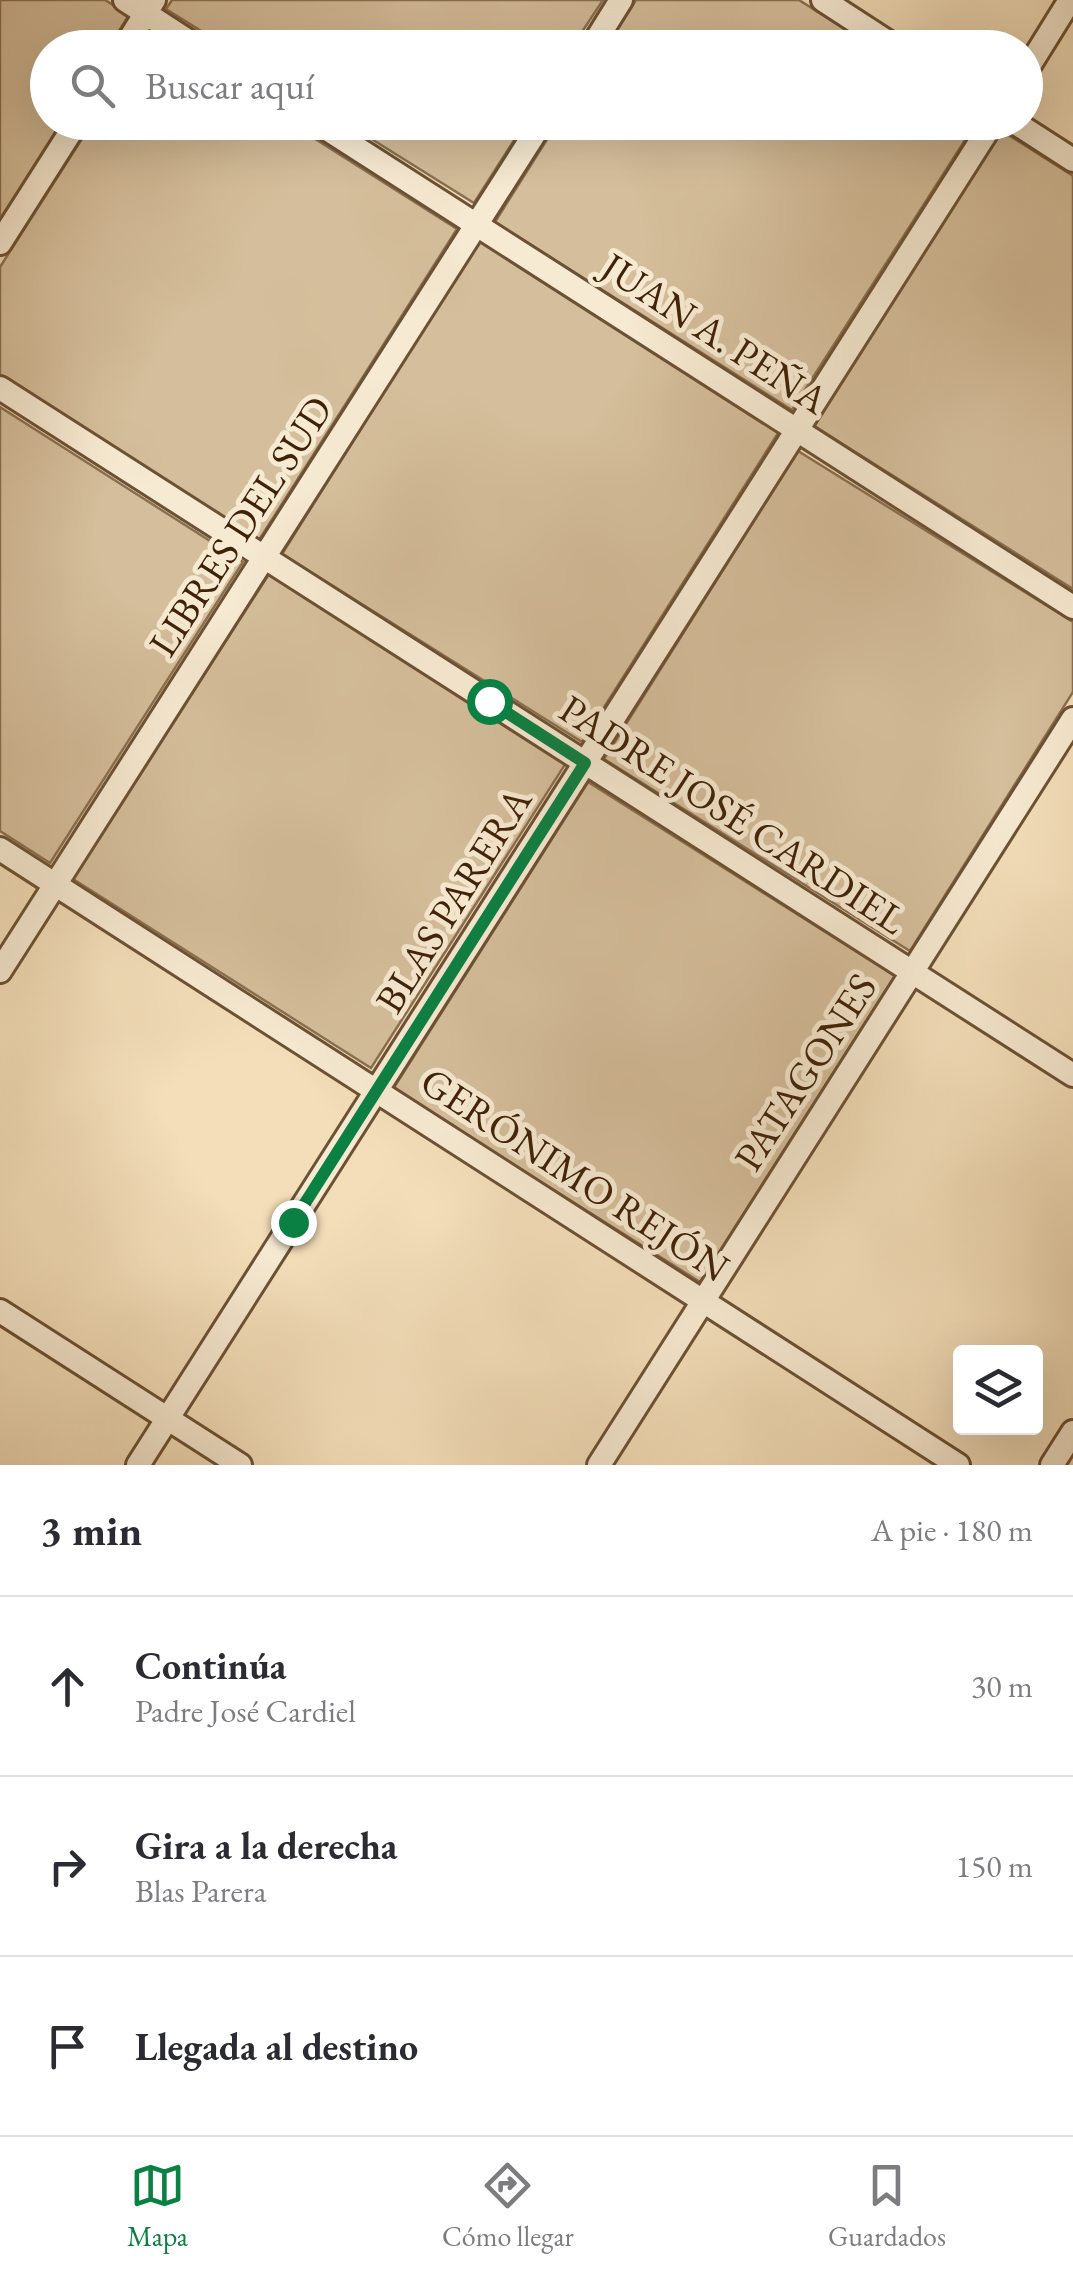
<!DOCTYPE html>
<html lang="es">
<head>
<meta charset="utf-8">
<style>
  body { margin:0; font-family:"EB Garamond",serif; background:#f7f7f7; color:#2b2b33 }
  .controls { position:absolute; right:30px; bottom:30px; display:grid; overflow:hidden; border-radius:10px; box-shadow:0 10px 40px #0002 }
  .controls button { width:90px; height:90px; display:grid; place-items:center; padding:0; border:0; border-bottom:2px solid #e1e1e2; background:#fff; color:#2b2b33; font:50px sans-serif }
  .stop { position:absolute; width:30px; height:30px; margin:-22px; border:8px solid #0b8043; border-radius:50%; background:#fff }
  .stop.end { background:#0b8043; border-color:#fff; box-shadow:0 2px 10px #0008 }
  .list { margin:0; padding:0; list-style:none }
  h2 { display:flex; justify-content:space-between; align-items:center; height:130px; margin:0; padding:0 40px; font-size:42px }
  h2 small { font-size:32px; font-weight:400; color:#7c7c81 }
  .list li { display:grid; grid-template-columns:65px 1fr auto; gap:30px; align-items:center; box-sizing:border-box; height:180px; padding:0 40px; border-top:2px solid #e1e1e2 }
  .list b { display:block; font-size:38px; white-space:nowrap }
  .list p { margin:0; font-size:32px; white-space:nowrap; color:#7c7c81 }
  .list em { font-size:32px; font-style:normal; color:#7c7c81 }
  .icon { flex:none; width:55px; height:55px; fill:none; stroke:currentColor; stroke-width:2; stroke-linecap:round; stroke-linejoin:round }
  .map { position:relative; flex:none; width:1073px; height:1465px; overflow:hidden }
  .search { position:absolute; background:#fff; box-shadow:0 10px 40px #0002; left:30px; right:30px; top:30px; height:110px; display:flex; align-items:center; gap:25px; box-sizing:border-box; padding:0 35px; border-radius:55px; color:#7c7c81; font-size:38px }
  .sheet { height:670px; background:#fff }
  nav { display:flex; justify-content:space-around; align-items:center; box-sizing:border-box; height:140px; border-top:2px solid #e1e1e2; background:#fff; font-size:28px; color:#7c7c81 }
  nav a { display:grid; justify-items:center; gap:5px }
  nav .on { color:#0b8043 }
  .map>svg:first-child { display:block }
  .green { fill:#d5be9b; stroke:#8a7051; stroke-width:2.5 }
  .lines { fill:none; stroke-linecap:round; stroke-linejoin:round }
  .minor-casing { stroke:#6d5134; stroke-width:28 }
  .minor { stroke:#f7ead2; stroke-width:22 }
  .route { stroke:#0b8043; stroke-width:12 }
  .labels { text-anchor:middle; stroke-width:10; stroke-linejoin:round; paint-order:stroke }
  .street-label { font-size:40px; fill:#402207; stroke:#f7ead2 }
</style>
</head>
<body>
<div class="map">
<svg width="1073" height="1465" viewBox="0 0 1073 1465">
  <rect width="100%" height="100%" fill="#f3deb9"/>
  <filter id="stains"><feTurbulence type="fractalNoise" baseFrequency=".002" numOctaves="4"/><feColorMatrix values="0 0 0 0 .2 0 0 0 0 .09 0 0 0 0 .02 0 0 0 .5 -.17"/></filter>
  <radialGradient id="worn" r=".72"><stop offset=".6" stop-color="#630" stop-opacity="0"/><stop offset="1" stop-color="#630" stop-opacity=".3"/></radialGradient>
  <g class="green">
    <path d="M 0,0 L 105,0 L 129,15 L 109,47 L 48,48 L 48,122 L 61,123 L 0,219 Z"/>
    <path d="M 172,0 L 603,0 L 572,47 L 227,47 L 166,9 Z"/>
    <path d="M 636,0 L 799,0 L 873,47 L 606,47 Z"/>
    <path d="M 558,122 L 976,122 L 976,123 L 792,410 L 495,222 Z"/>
    <path d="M 92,123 L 290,123 L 457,229 L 259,540 L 0,376 L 0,267 Z"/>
    <path d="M 346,123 L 525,123 L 474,203 Z"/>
    <path d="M 1002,131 L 1073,176 L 1073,589 L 814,426 Z"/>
    <path d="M 479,241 L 780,430 L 582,742 L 282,554 Z"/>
    <path d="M 0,407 L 243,562 L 50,863 L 0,831 Z"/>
    <path d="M 798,451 L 1073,622 L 1073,692 L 910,951 L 604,759 Z"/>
    <path d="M 269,574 L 566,763 L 371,1068 L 73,879 Z"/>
    <path d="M 588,782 L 895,976 L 700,1282 L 393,1089 Z"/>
  </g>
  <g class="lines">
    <g class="minor-casing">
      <g id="minor">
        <path d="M 125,0 L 199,48"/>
        <path d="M 823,0 L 897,48"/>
        <path d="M 124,48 L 154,0"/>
        <path d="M 591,48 L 621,0"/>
        <path d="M 1026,71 L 1070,0"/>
        <path d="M 316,122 L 1073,607"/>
        <path d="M 1014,122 L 1073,160"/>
        <path d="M 0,243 L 77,122"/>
        <path d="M 0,388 L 1073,1075"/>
        <path d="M 0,849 L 958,1465"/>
        <path d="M 0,971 L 542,122"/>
        <path d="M 0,1311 L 240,1465"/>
        <path d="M 138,1465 L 993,122"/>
        <path d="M 599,1465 L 1073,719"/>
        <path d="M 1052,1465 L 1073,1432"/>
      </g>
    </g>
    <use href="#minor" class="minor"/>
  </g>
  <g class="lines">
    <path class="route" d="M 293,1222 L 585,763 L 489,701"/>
  </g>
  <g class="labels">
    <g class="street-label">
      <text transform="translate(715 333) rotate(33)" y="14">JUAN A. PEÑA</text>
      <text transform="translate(240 526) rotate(-57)" y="14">LIBRES DEL SUD</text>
      <text transform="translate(733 814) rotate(33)" y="14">PADRE JOSÉ CARDIEL</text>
      <text transform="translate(453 900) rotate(-58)" y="14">BLAS PARERA</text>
      <text transform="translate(805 1072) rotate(-57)" y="14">PATAGONES</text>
      <text transform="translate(575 1174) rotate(33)" y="14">GERÓNIMO REJÓN</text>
    </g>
  </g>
  <rect width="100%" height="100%" filter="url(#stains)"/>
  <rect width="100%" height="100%" fill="url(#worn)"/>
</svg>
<div class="controls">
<button><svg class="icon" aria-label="layers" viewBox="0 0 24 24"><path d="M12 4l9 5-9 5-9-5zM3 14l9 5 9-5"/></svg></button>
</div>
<div class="stop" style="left:489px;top:701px"></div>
<div class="stop end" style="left:293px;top:1222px"></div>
<div class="search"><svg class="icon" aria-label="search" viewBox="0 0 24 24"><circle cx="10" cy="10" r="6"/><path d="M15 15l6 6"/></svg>Buscar aquí</div>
</div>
<section class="sheet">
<h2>3 min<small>A pie · 180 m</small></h2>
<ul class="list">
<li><svg class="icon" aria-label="ahead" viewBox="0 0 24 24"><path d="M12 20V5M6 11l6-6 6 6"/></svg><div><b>Continúa</b><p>Padre José Cardiel</p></div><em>30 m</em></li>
<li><svg class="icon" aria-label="right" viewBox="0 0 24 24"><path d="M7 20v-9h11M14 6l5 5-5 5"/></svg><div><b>Gira a la derecha</b><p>Blas Parera</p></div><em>150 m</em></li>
<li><svg class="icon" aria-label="arrive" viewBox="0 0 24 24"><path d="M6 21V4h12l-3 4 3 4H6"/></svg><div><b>Llegada al destino</b></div></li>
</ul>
</section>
<nav>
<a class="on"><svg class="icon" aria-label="map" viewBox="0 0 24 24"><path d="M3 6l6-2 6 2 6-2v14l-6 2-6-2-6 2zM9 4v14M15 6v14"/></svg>Mapa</a>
<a><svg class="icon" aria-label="directions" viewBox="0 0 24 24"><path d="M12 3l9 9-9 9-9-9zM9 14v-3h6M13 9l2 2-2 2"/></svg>Cómo llegar</a>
<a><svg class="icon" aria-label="saved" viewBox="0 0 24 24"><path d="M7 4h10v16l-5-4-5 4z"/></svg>Guardados</a>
</nav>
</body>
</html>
